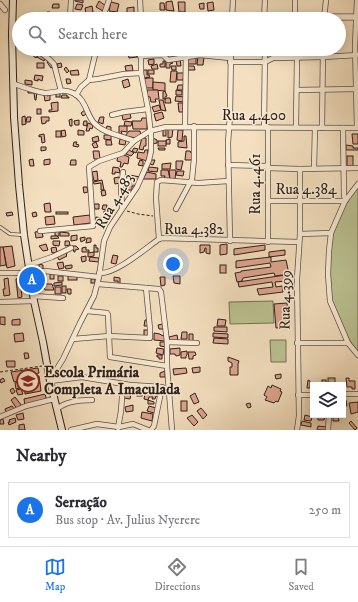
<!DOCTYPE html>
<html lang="en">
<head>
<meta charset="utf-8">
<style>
  body { margin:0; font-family:"IM FELL DW Pica",serif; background:#f7f7f7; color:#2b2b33 }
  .controls { position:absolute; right:12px; bottom:12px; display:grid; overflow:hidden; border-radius:0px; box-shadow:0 2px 10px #0003 }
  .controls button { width:36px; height:36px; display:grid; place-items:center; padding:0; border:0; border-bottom:1px solid #e1e1e2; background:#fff; color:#2b2b33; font:20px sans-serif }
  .you { position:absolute; left:173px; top:264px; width:14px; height:14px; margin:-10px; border:3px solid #fff; border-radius:50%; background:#1a73e8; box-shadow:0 0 0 6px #1a73e833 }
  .badge { display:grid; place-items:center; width:26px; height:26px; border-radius:50%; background:#1a73e8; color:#fff; font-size:13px; font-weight:700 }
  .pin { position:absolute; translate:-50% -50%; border:2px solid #fff; box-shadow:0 1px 4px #0006 }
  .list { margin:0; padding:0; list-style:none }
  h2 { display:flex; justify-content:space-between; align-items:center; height:52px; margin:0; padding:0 16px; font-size:17px }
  h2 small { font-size:13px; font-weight:400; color:#7c7c81 }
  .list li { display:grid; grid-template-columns:26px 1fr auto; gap:12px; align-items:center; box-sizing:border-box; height:56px; margin:0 8px 8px; padding:0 8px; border:1px solid #e1e1e2; border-radius:0px }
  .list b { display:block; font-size:15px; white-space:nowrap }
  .list p { margin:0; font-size:13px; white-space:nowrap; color:#7c7c81 }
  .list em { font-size:13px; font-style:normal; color:#7c7c81 }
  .icon { flex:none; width:22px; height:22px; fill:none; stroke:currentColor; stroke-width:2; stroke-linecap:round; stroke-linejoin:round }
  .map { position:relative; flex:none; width:358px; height:430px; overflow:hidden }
  .search { position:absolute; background:#fff; box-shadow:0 2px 10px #0003; left:12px; right:12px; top:12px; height:44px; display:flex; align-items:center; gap:10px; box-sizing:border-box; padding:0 14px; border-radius:22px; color:#7c7c81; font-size:15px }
  .sheet { height:116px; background:#fff }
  nav { display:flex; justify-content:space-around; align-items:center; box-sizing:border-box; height:56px; border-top:1px solid #e1e1e2; background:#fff; font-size:11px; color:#7c7c81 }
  nav a { display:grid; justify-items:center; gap:2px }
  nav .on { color:#1a73e8 }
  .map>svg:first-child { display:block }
  .green { fill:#bbc293; stroke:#747156 }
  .building { fill:#dfa691; stroke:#2e2018 }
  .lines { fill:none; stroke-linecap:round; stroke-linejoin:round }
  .service-casing { stroke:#605042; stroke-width:4 }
  .minor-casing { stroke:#605042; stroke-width:6 }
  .tertiary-casing { stroke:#605042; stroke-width:7 }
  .secondary-casing { stroke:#2e2018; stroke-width:8 }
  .path { stroke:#2e2018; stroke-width:1; stroke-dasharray:3 2; stroke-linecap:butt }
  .service { stroke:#f8ebd6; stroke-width:2.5 }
  .minor { stroke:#f8ebd6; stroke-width:4.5 }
  .tertiary { stroke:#f8ebd6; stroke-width:5.5 }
  .secondary { stroke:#f8ebd6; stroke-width:6 }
  .labels { text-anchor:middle; stroke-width:3; stroke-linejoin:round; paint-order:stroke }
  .street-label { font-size:15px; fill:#2e2018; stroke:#f8ebd6 }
  .poi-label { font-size:15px; font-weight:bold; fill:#2e2018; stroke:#f8ebd6; text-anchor:start }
</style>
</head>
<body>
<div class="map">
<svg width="358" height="430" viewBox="0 0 358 430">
  <rect width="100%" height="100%" fill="#f4e0c0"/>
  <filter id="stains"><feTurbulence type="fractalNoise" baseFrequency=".005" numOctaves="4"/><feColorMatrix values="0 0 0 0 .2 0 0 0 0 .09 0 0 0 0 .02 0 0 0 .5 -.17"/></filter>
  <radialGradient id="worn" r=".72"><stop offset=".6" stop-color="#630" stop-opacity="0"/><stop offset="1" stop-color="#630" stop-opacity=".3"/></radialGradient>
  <g class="green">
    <path d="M 358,185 L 358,353 L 350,341 L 330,301 L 329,268 L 331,237 L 340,211 Z"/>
    <path d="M 273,301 L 274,323 L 230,324 L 229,302 Z"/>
    <path d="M 270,340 L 286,340 L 286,362 L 271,362 Z"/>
  </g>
  <g class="building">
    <path d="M 75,0 L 83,0 L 83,3 L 75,1 Z"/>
    <path d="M 99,1 L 106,6 L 103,11 L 96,7 Z"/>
    <path d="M 172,1 L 174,11 L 166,10 L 166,2 Z"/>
    <path d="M 111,2 L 119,4 L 117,12 L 109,11 Z"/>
    <path d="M 178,2 L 185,2 L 185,12 L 179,12 Z"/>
    <path d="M 213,2 L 214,10 L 208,11 L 207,3 Z"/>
    <path d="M 160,3 L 164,3 L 165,10 L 160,10 Z"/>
    <path d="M 204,3 L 204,9 L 200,9 L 199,4 Z"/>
    <path d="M 53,4 L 59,4 L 59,8 L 52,8 Z"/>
    <path d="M 77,4 L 83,5 L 81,10 L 75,9 Z"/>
    <path d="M 92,6 L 93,12 L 86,14 L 85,8 Z"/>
    <path d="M 134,7 L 134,13 L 127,13 L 127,8 Z"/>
    <path d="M 47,12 L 50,12 L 51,17 L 47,17 Z"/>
    <path d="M 71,49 L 76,49 L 77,53 L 74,53 L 74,51 L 72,52 Z"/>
    <path d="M 128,49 L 128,53 L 122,55 L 122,50 Z"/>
    <path d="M 157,49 L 165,49 L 163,55 L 159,54 Z"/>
    <path d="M 166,49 L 175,49 L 176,58 L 166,59 Z"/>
    <path d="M 188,49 L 198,49 L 199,53 L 187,56 Z"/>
    <path d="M 35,51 L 39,53 L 36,58 L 32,55 Z"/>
    <path d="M 135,52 L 137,57 L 129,58 L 128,53 Z"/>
    <path d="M 177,53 L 184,53 L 185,57 L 179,58 Z"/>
    <path d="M 39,54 L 46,57 L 44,61 L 37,57 Z"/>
    <path d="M 198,56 L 204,57 L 203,65 L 197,65 Z"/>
    <path d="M 196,57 L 196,64 L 187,64 L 187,58 Z"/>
    <path d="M 154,59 L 154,64 L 149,65 L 148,60 Z"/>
    <path d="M 180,59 L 181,66 L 177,66 L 176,60 Z"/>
    <path d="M 50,60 L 54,66 L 51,68 L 47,62 Z"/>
    <path d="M 163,61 L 165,61 L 165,67 L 160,67 L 160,64 L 163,64 Z"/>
    <path d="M 166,61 L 172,62 L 173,63 L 170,64 L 170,68 L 166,68 Z"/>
    <rect x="37" y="63" width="7" height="5"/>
    <path d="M 61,63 L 62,67 L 56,68 L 56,67 L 58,66 L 57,64 Z"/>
    <path d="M 157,64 L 158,69 L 152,69 L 151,66 Z"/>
    <path d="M 132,65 L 133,71 L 126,71 L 125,66 Z"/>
    <path d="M 171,66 L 176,66 L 176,70 L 172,70 Z"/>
    <path d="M 187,66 L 194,66 L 195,70 L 187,70 Z"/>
    <path d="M 66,67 L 69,71 L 67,73 L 64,69 Z"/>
    <path d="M 78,70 L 79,75 L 71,75 L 70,71 Z"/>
    <path d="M 142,70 L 147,70 L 147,75 L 149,75 L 150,77 L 144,78 Z"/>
    <rect x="148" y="70" width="6" height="4"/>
    <path d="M 171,71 L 177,71 L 176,82 L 170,82 Z"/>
    <path d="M 177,73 L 184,73 L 183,80 L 177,80 Z"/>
    <path d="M 35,75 L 43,76 L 42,81 L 38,79 L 38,81 L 34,80 Z"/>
    <path d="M 148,78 L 153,78 L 153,88 L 146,88 L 144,79 Z"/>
    <path d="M 66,79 L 70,79 L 71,83 L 67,84 Z"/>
    <path d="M 128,79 L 130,86 L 124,88 L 122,81 Z"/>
    <path d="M 25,80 L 32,81 L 32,85 L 25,84 Z"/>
    <path d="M 153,82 L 165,83 L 165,91 L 153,90 Z"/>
    <path d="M 178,85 L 183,85 L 183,90 L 177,90 Z"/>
    <path d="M 147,90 L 158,90 L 159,99 L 155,99 L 156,102 L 151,102 L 150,97 L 147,96 Z"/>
    <path d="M 176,90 L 182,91 L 182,95 L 176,95 Z"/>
    <path d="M 28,91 L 37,91 L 36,100 L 35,100 L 34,93 L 28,93 Z"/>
    <path d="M 165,91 L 167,96 L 165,97 L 165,99 L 163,99 L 163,92 Z"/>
    <rect x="56" y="93" width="4" height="4"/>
    <path d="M 47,94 L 47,96 L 50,95 L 50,100 L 45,101 L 44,95 Z"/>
    <path d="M 62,95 L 67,95 L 67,97 L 69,97 L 69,98 L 61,98 Z"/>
    <path d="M 176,96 L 184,97 L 184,102 L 175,101 Z"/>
    <path d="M 166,98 L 170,98 L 171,103 L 165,103 L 165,99 L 166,99 Z"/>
    <path d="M 159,100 L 163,100 L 166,111 L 161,110 Z"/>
    <path d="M 58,102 L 58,111 L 49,112 L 49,110 L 52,110 L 51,103 Z"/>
    <path d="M 178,103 L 183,103 L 183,112 L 179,112 Z"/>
    <path d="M 159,105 L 161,110 L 154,112 L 152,107 Z"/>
    <rect x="37" y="109" width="4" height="5"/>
    <path d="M 86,109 L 88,113 L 83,116 L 81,113 Z"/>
    <path d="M 162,112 L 164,118 L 156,121 L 154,114 Z"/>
    <path d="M 130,113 L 131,118 L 123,120 L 122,115 Z"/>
    <path d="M 25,116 L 26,124 L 22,125 L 22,117 Z"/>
    <path d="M 27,117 L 31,117 L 30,122 L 26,122 Z"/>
    <path d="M 41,117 L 49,117 L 49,121 L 46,121 L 46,123 L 42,124 Z"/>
    <path d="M 100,117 L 104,117 L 103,124 L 98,122 Z"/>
    <path d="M 142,118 L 147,118 L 147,129 L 133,129 L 132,121 L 141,121 Z"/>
    <path d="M 72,119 L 72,126 L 70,126 L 69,120 Z"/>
    <path d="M 79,120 L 79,125 L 75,125 L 74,121 Z"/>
    <path d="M 84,121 L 87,121 L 87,126 L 83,125 Z"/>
    <path d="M 125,121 L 132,122 L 131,126 L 124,126 Z"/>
    <path d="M 88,123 L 93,125 L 92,129 L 90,128 L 89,131 L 86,131 Z"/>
    <path d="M 107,126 L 111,127 L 111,131 L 106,130 Z"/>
    <path d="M 119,126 L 127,126 L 127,132 L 121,131 L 122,134 L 119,134 Z"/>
    <path d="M 173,128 L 172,137 L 168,138 L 168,129 Z"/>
    <rect x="163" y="129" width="3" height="7"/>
    <path d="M 65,130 L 66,136 L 62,137 L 61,131 Z"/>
    <path d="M 78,130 L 84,131 L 84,135 L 78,135 Z"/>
    <path d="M 178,130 L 183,130 L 182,141 L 177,140 Z"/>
    <rect x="56" y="131" width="5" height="6"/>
    <path d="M 129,131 L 140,131 L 141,136 L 136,138 L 125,136 Z"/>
    <path d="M 44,134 L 45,142 L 42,143 L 41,136 L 39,137 L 39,135 Z"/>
    <path d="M 352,134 L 358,134 L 358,144 L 353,144 Z"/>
    <path d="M 104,135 L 111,135 L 111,140 L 104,139 Z"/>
    <path d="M 98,136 L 99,141 L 93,142 L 92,138 Z"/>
    <path d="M 184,136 L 186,136 L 187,148 L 178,147 L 178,142 L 184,141 Z"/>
    <path d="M 142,138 L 146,138 L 146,146 L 144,146 L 143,150 L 139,149 Z"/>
    <path d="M 153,138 L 157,140 L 157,143 L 153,144 Z"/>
    <path d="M 120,139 L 126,140 L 125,145 L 119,144 Z"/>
    <path d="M 170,139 L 170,144 L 166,144 L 166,140 Z"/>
    <path d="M 106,140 L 111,140 L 112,145 L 106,145 Z"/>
    <rect x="158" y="141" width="8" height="5"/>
    <path d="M 74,142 L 77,142 L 76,144 L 79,145 L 78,147 L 73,146 Z"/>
    <path d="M 96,142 L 98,147 L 94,148 L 92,144 Z"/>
    <path d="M 346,145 L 353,146 L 353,148 L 358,148 L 358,150 L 346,150 Z"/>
    <path d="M 41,147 L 46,147 L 46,150 L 41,151 Z"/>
    <path d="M 134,148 L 138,149 L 136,153 L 132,151 Z"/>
    <path d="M 158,148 L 165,148 L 165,150 L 159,150 Z"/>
    <path d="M 129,150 L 134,153 L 131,156 L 126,154 Z"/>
    <path d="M 145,150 L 148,150 L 147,161 L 137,158 L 138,152 L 144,153 Z"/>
    <path d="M 93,151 L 99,151 L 100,159 L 94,159 Z"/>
    <path d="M 186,151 L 190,151 L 191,153 L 193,153 L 193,160 L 185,160 Z"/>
    <path d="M 121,154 L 129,157 L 128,164 L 124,163 L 122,167 L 120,167 L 121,162 L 117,161 L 118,155 Z"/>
    <rect x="347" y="156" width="6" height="10"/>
    <path d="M 33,159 L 34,166 L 30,166 L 29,160 Z"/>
    <path d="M 50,159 L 50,164 L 44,165 L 44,160 Z"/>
    <path d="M 71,160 L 76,160 L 76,165 L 70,165 Z"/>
    <path d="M 140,160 L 143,161 L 143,166 L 138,165 Z"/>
    <path d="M 150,160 L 155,160 L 153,165 L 150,164 Z"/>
    <path d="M 176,161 L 183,161 L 181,170 L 176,169 Z"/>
    <path d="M 171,163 L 170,169 L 162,169 L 162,164 Z"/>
    <path d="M 113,167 L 119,168 L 120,173 L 115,172 L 115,174 L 112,174 Z"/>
    <path d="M 149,167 L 158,168 L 157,172 L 148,171 Z"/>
    <path d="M 161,170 L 168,170 L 170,179 L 164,179 L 165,176 L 161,176 Z"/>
    <path d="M 169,170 L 176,170 L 175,179 L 170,179 Z"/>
    <path d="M 97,171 L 98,180 L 94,181 L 92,172 Z"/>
    <path d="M 177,171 L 184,171 L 183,176 L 176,175 Z"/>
    <path d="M 147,172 L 156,174 L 156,179 L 143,179 Z"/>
    <path d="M 124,174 L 140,177 L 135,186 L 132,186 L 132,190 L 123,190 Z"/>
    <path d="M 119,177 L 120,183 L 115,184 L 114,178 Z"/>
    <path d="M 102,180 L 104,190 L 101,190 L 101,183 L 94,184 L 93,182 Z"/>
    <path d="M 83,187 L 87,187 L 88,192 L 84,193 Z"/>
    <path d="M 105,190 L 106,195 L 102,196 L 101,191 Z"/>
    <path d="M 50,203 L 51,212 L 45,212 L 44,204 Z"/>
    <path d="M 94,204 L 99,204 L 99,209 L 95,209 Z"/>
    <path d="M 103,205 L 107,205 L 106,210 L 102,209 Z"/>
    <path d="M 104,211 L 110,212 L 108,217 L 104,213 Z"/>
    <path d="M 12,212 L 13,215 L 7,216 L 6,213 Z"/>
    <path d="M 36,212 L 37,216 L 33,217 L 32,213 Z"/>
    <rect x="56" y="212" width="12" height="2"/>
    <path d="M 90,215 L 91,223 L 74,225 L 73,217 Z"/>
    <path d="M 54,216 L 55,224 L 46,225 L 45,217 Z"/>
    <path d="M 96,217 L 102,218 L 101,223 L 95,222 Z"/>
    <rect x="55" y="230" width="4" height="6"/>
    <path d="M 42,231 L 43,237 L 36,238 L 35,232 Z"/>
    <path d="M 60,232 L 69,233 L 69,236 L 60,236 Z"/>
    <path d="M 77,235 L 77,240 L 71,241 L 71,236 Z"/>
    <path d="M 51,236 L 57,236 L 59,238 L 51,239 Z"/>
    <path d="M 85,237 L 85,240 L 81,242 L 80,238 Z"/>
    <path d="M 87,238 L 91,238 L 91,242 L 86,243 Z"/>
    <path d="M 53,241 L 60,241 L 59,246 L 53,245 Z"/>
    <path d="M 65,241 L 69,241 L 70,245 L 65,246 Z"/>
    <path d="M 46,244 L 48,250 L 43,251 L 39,246 Z"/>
    <path d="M 227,244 L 227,254 L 220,255 L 220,245 Z"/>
    <path d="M 94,245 L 96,245 L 96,248 L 98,248 L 98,252 L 94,252 Z"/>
    <path d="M 200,245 L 210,245 L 210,254 L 206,253 L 206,248 L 205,248 L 204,252 L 200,253 Z"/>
    <path d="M 265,245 L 265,250 L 234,255 L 234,249 Z"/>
    <path d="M 12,246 L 15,266 L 7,268 L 3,247 Z"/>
    <path d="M 72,246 L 76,246 L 79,249 L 75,250 L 75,252 L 74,252 Z"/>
    <path d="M 0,247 L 3,247 L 6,265 L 0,266 Z"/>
    <path d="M 56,247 L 57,252 L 52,253 L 51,248 Z"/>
    <path d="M 86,247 L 86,250 L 89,250 L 89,252 L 82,252 L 82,248 Z"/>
    <path d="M 285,250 L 285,255 L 269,257 L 269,252 Z"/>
    <path d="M 66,251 L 67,254 L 66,255 L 67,256 L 59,260 L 57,256 Z"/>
    <path d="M 94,252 L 94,256 L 88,257 L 88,253 Z"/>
    <path d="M 113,255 L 118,256 L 116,264 L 111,263 Z"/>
    <path d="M 86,256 L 86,261 L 82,262 L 81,257 Z"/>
    <path d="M 90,257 L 99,258 L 99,262 L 89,261 Z"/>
    <path d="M 271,257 L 271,262 L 286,260 L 289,274 L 275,276 L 274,273 L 243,278 L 242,281 L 237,282 L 235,273 L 241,272 L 241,271 L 271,267 L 270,263 L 236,268 L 236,261 Z"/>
    <path d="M 63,262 L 64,268 L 59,269 L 57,263 Z"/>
    <path d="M 39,264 L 43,265 L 43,269 L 39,269 Z"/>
    <path d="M 71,265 L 72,265 L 72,268 L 66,269 L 65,266 Z"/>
    <rect x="220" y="265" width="6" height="8"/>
    <path d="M 41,273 L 46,273 L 45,280 L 41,279 Z"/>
    <rect x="50" y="274" width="4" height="5"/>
    <rect x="68" y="275" width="9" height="5"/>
    <path d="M 285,275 L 286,281 L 275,282 L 276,287 L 282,286 L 283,292 L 259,295 L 257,289 L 273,287 L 272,282 L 239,287 L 238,282 Z"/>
    <rect x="58" y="276" width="5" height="5"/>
    <path d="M 173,276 L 180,276 L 180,284 L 174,283 Z"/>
    <path d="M 114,277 L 120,278 L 120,284 L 118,284 L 118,281 L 114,281 Z"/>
    <path d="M 160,277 L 165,277 L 165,285 L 161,286 Z"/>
    <path d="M 8,278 L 10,295 L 4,296 L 3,289 L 5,289 L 4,279 Z"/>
    <path d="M 20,278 L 22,297 L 18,298 L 16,279 Z"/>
    <rect x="91" y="279" width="4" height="4"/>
    <path d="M 62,282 L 62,285 L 54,286 L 54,283 Z"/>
    <path d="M 43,284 L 52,284 L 54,290 L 45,290 Z"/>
    <rect x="62" y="286" width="4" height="7"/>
    <rect x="55" y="287" width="6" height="7"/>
    <path d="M 67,289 L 71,289 L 71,294 L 68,294 Z"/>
    <path d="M 287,303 L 290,327 L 276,328 L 274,304 Z"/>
    <path d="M 0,317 L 5,317 L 5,325 L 0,324 Z"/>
    <path d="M 20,319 L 20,325 L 12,325 L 12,320 Z"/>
    <path d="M 218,319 L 226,320 L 225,326 L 217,326 Z"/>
    <path d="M 145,320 L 149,320 L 148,326 L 144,326 Z"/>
    <path d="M 163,324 L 164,329 L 159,329 L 158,325 Z"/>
    <path d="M 214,327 L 227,327 L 227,332 L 214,331 Z"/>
    <rect x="144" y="330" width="5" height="7"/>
    <path d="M 182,332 L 187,332 L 187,339 L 181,339 Z"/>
    <path d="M 23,333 L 24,341 L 15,342 L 14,334 Z"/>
    <path d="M 154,333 L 160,334 L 161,335 L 165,336 L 165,341 L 154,340 Z"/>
    <path d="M 213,333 L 228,334 L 228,338 L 213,337 Z"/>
    <path d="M 189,334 L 193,334 L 193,341 L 189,342 Z"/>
    <path d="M 177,335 L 178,341 L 169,342 L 169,337 Z"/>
    <path d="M 214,338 L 228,339 L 228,344 L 213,343 Z"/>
    <path d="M 160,342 L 166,342 L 166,347 L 160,346 Z"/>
    <path d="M 157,348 L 164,349 L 163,355 L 156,353 Z"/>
    <path d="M 180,348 L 180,355 L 176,356 L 175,354 L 170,354 L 170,349 Z"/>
    <path d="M 187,351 L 187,355 L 186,356 L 186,358 L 181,358 L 181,352 Z"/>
    <path d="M 188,352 L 195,352 L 196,355 L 193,356 L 193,359 L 189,359 Z"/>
    <path d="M 24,353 L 28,353 L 29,358 L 25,359 Z"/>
    <path d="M 157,355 L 162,355 L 162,359 L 159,359 L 159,357 L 157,357 Z"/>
    <path d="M 228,357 L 239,361 L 238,364 L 238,375 L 230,375 L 230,367 L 232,367 L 232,363 L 228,361 Z"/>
    <path d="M 6,361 L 15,361 L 15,367 L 7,367 Z"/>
    <path d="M 200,367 L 200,372 L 193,373 L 192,368 Z"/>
    <path d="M 38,368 L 39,373 L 18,377 L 18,381 L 14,382 L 11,372 Z"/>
    <path d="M 186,368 L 187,373 L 174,375 L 173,369 Z"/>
    <path d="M 165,371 L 165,377 L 160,377 L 160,373 Z"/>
    <path d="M 281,374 L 281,378 L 276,379 L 275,375 Z"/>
    <path d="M 39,376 L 40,383 L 22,385 L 21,378 Z"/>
    <path d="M 3,378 L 5,381 L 1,383 L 0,380 Z"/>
    <rect x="328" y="378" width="7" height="7"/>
    <path d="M 346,378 L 349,378 L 349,381 L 355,381 L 355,389 L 352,389 L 352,387 L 347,387 Z"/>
    <path d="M 308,380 L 310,381 L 310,388 L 307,388 Z"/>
    <rect x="322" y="380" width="4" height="4"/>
    <path d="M 18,382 L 20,388 L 16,389 L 15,383 Z"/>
    <path d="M 40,383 L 41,391 L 25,394 L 24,386 Z"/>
    <path d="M 272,385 L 281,389 L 280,391 L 282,392 L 278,402 L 276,401 L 274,403 L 265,400 L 267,397 L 264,395 L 268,386 L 271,388 Z"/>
    <path d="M 13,388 L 15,392 L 12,394 L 10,390 Z"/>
    <path d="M 126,388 L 132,389 L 130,399 L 124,398 Z"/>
    <path d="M 143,388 L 161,389 L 158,396 L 156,396 L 155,399 L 152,399 L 153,397 L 149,397 L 148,400 L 144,399 L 145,394 L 143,393 Z"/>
    <path d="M 21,389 L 23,394 L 18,395 L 16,390 Z"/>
    <rect x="137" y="389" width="5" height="7"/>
    <path d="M 195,393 L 199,402 L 194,404 L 190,396 Z"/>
    <path d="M 45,394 L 47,401 L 25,406 L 24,399 Z"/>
    <path d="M 15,397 L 22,406 L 17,409 L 11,400 Z"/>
    <path d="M 148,400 L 154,402 L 154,404 L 148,404 Z"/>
    <path d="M 346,400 L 347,406 L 343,406 L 343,401 Z"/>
    <rect x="181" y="401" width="6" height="10"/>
    <path d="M 358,402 L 358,412 L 351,414 L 349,403 Z"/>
    <path d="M 250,403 L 251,407 L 248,408 L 246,404 Z"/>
    <path d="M 133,405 L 133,411 L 126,412 L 125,407 Z"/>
    <path d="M 12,406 L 15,410 L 7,414 L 5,409 Z"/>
    <path d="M 149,406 L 156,408 L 154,413 L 147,411 Z"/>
    <path d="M 201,408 L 207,415 L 203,419 L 197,411 Z"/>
    <path d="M 142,412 L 153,414 L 152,421 L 141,418 Z"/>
    <path d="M 23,413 L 24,419 L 18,420 L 16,415 Z"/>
    <path d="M 192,415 L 198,422 L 194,426 L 187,418 Z"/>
    <path d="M 305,415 L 312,417 L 311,421 L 304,420 Z"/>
    <path d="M 318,415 L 325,415 L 324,420 L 318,420 Z"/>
    <path d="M 333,417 L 338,417 L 339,421 L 333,421 Z"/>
    <path d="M 15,418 L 16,422 L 9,425 L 8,422 L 10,422 L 9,420 Z"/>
    <path d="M 3,419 L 4,424 L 0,424 L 0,420 Z"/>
    <path d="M 302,421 L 311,423 L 311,427 L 301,425 Z"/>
    <path d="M 351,421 L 357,428 L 355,430 L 349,423 Z"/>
    <path d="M 24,424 L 25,430 L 19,430 L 19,425 Z"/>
    <path d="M 318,426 L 327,427 L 327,430 L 317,430 Z"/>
  </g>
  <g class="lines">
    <g class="service-casing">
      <path id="service" d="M 0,227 L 10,234 L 24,235"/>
    </g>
    <g class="minor-casing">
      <g id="minor">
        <path d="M 140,0 L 141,19"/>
        <path d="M 357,0 L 355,46 L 357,128"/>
        <path d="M 0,4 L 5,10"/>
        <path d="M 103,17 L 109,0"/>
        <path d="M 70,18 L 71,0"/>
        <path d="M 295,18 L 295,0"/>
        <path d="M 232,19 L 233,0"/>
        <path d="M 264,19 L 265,0"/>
        <path d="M 324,19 L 326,0"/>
        <path d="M 12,34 L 19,35"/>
        <path d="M 36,49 L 49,59 L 54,64 L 61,91"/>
        <path d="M 128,49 L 141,50"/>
        <path d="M 140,56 L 163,55 L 168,60 L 200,55 L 230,58"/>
        <path d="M 230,62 L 265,62 L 273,58 L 323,57 L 358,55"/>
        <path d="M 89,80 L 96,51"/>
        <path d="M 13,83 C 18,86 41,93 46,93 C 56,93 63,88 73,93 C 86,99 86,114 94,123 C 104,134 121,135 134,141 L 150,131 L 166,127 L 358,128"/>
        <path d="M 297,90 L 358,89"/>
        <path d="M 76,95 L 81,87 L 89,80 L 98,79 L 124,74 L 141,73"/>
        <path d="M 112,115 L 124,112 L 148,109"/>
        <path d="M 185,127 L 186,49"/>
        <path d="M 264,127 L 265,49"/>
        <path d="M 268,127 L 268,242"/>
        <path d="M 296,127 L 297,57"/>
        <path d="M 322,128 L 323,49"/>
        <path d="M 343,128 L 344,196 L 346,200"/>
        <path d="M 228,165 L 267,166"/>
        <path d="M 267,168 L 300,169 L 358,168"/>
        <path d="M 314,168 L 315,128"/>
        <path d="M 358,184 L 345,201 L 331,233 L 329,251 L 328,274 L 330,301 L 348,343 L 358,355"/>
        <path d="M 268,201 L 345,201"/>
        <path d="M 122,208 L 121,188 L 123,172"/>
        <path d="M 176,209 L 192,179 L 194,159 L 194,126"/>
        <path d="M 40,231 L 93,226 L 89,167 L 99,161 L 123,153 L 134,141"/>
        <path d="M 300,234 L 331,233"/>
        <path d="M 159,239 L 156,198 L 157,182 L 161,180 L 199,183 L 228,181"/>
        <path d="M 230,241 L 228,143 L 230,115 L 231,49"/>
        <path d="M 29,265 L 52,257 L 71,248"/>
        <path d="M 0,273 L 30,273 L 45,271 L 99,277"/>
        <path d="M 99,273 C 115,275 146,248 159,239 L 162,238 L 299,242"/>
        <path d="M 98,284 L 159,289 L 161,292 L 167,342 L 167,366 L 172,430"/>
        <path d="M 33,296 L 63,298"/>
        <path d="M 0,302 L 34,301"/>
        <path d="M 87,311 L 107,313 L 108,315 L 110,357 L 167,366"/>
        <path d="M 73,339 L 109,336 L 150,338 L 150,329 L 146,288"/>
        <path d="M 167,342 L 197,343"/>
        <path d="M 297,343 L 348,343"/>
        <path d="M 50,380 L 63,359 L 80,323 L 94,296 L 99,277 L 104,241 L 110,227 L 137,187 L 149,160 L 151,151 L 151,135 L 148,109 L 141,73 L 141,49"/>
        <path d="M 50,381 L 82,377 L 130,385 L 162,387 L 154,426 L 151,430"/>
        <path d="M 343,394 L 358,394"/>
        <path d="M 298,395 L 313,395"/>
        <path d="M 57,409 C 66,401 80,400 92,400"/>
        <path d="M 0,417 L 26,406 L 54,399"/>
        <path d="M 118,428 L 121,411 L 123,384"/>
        <path d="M 71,430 L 97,424 L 119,427 L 133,424 L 148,430"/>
        <path d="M 297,430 L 299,416 L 297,279 L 300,234 L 300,169"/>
        <path d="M 328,430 L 329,415"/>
      </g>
    </g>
    <g class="tertiary-casing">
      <path id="tertiary" d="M 57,19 L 81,16 L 112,17 L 358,17"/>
    </g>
    <g class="secondary-casing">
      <path id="secondary" d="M 13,0 L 12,34 L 14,117 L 19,185 L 24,235 L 34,301 L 43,342 L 50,381 L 62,430"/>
    </g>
    <g class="path">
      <path d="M 127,211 L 138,214 L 153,216"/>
      <path d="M 0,372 L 42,366"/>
    </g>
    <use href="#service" class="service"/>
    <use href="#minor" class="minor"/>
    <use href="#tertiary" class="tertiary"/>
    <use href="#secondary" class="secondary"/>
  </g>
  <defs>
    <g id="school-ring" transform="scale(1.15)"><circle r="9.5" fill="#f8ebd6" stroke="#8f2418" stroke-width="1.5"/><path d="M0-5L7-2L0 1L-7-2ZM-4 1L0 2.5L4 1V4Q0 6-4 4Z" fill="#8f2418"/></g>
  </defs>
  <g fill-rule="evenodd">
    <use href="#school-ring" x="28" y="381"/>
  </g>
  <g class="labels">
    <g class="street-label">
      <text x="254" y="120">Rua 4.400</text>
      <text transform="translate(255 184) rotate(-90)" y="5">Rua 4.461</text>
      <text x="306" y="194">Rua 4.384</text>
      <text transform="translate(114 201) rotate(-60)" y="5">Rua 4.483</text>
      <text x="194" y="234">Rua 4.382</text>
      <text transform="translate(285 300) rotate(-89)" y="5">Rua 4.399</text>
    </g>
    <g class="poi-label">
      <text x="44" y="377">Escola Primária<tspan x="44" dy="17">Completa A Imaculada</tspan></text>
    </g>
  </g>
  <rect width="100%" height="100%" filter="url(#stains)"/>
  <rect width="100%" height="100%" fill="url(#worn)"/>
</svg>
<div class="controls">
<button><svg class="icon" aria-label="layers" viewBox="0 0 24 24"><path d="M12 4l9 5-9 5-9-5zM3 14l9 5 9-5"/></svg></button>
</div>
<div class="you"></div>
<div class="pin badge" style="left:32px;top:280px">A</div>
<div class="search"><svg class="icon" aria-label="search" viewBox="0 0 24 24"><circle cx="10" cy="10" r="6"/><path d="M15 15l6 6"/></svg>Search here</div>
</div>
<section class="sheet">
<h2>Nearby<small></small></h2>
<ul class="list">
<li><span class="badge">A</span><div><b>Serração</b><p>Bus stop · Av. Julius Nyerere</p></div><em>250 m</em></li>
</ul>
</section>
<nav>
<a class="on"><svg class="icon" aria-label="map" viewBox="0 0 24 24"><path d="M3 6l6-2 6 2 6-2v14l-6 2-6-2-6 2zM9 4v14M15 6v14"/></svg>Map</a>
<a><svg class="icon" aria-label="directions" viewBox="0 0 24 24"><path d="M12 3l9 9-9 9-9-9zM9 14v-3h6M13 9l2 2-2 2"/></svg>Directions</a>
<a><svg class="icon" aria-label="saved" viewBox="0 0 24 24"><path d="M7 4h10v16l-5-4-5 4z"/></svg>Saved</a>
</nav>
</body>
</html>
